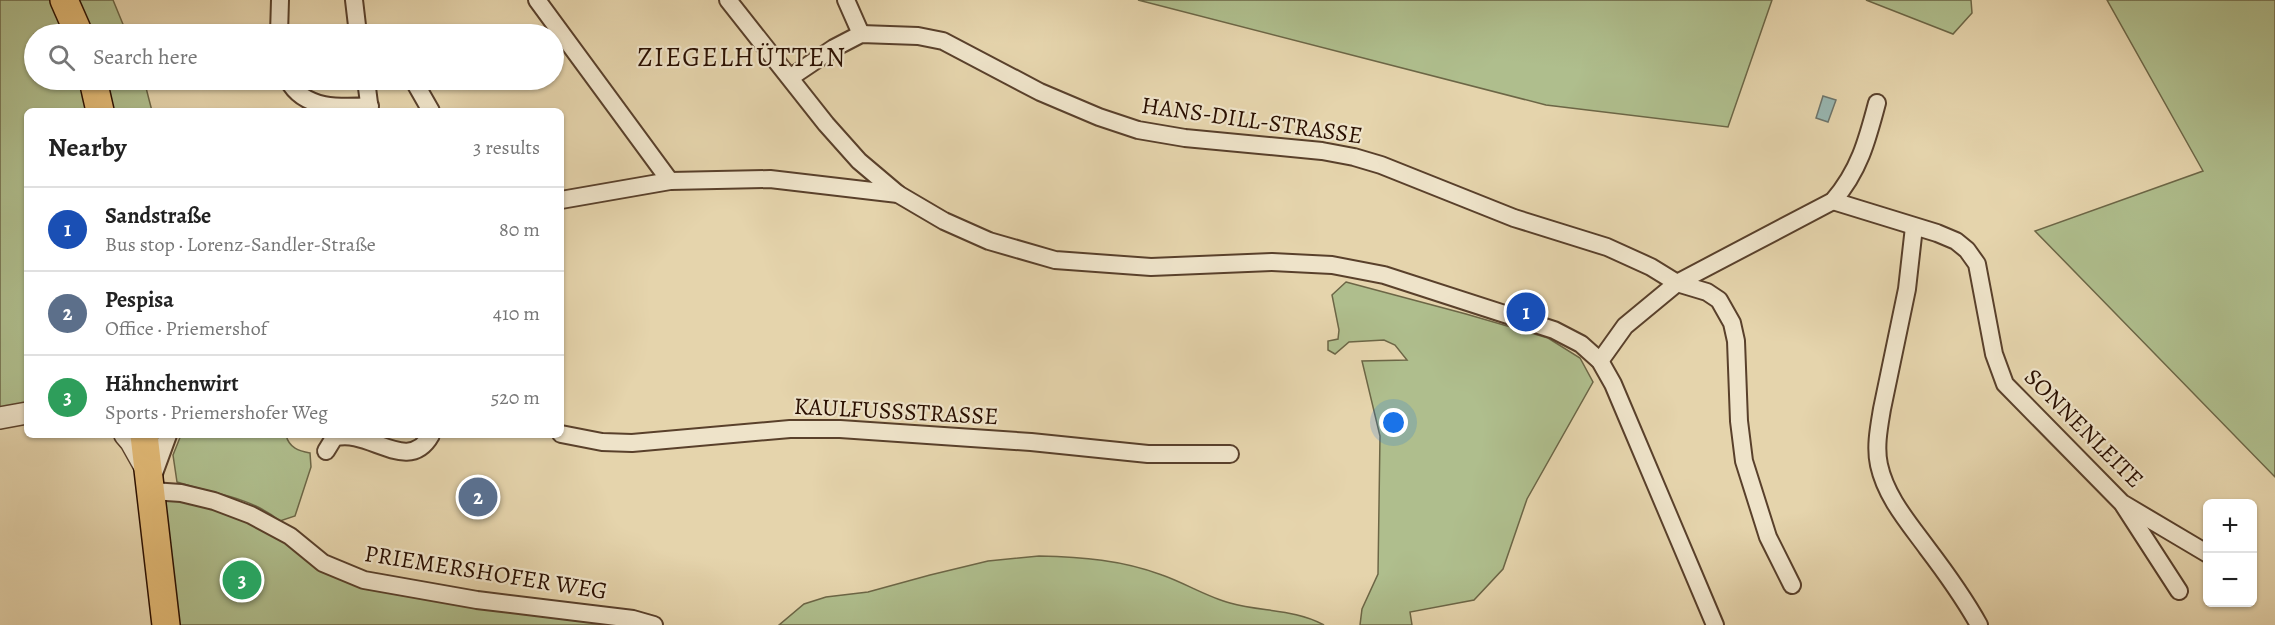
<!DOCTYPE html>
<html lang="en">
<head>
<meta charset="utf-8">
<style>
  body { margin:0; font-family:Alegreya,serif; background:#f6f6f6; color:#222 }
  .controls { position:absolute; right:18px; bottom:18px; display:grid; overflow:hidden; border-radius:9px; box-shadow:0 2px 4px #0004 }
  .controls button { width:54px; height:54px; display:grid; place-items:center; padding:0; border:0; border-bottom:2px solid #e0e0e0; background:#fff; color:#222; font:30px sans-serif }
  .you { position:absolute; left:1394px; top:423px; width:21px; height:21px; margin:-15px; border:4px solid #fff; border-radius:50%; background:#1a73e8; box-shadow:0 0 0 9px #1a73e833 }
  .badge { display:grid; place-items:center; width:39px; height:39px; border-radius:50%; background:#8f2418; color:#fff; font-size:20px; font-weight:700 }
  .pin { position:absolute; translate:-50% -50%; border:3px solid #fff; box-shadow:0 2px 6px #0006 }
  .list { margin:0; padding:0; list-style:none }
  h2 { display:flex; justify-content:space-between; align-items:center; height:78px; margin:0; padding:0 24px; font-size:26px }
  h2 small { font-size:20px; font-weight:400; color:#767676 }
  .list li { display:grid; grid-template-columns:39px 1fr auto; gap:18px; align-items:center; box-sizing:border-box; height:84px; padding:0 24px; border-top:2px solid #e0e0e0 }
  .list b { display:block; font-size:22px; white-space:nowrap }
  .list p { margin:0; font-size:20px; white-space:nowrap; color:#767676 }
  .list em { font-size:20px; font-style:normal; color:#767676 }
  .icon { flex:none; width:33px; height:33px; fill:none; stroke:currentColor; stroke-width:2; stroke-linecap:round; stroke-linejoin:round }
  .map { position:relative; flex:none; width:2275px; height:625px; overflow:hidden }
  .search { position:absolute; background:#fff; box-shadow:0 2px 4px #0004; left:24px; top:24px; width:540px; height:66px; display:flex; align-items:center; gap:15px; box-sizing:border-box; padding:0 21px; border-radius:33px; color:#767676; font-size:22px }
  .panel { position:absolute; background:#fff; box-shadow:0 2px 4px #0004; left:24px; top:108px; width:540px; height:330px; border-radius:9px }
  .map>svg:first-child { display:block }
  .green { fill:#afbe8d; stroke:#6c6646; stroke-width:1.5 }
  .water { fill:#98b7b2; stroke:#6c746b; stroke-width:1.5 }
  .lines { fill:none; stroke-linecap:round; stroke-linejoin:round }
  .minor-casing { stroke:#59402b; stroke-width:20 }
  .tertiary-casing { stroke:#59402b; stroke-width:24 }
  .primary-casing { stroke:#2a0f00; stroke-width:30 }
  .minor { stroke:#eee3c9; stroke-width:16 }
  .tertiary { stroke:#eee3c9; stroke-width:21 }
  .primary { stroke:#e2ba76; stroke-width:27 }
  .labels { text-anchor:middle; stroke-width:4.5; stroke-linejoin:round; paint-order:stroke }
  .street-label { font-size:24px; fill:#2a0f00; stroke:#eee3c9 }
  .quarter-label { font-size:27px; letter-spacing:1.5px; fill:#2a0f00; stroke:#eee3c9 }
</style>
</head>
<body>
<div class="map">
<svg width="2275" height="625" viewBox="0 0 2275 625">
  <rect width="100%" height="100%" fill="#e5d4ac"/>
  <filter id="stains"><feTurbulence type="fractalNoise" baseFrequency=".00333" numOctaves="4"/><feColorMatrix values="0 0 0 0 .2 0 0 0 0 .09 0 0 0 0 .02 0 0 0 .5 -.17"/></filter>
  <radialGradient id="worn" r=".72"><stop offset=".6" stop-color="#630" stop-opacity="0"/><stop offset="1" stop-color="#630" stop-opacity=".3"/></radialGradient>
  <g class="green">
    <path d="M 0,0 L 113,0 L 127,34 L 34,34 L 34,80 L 144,80 L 152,111 L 27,111 L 27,413 L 0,418 Z"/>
    <path d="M 1138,0 L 1772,0 L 1728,127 L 1546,105 Z"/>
    <path d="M 1866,0 L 1971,0 L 1972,13 L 1953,34 Z"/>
    <path d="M 2107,0 L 2275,0 L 2275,477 L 2035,231 L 2203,171 Z"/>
    <path d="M 1346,282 L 1466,314 L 1548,338 L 1580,358 L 1593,382 L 1527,499 L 1503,569 L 1474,600 L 1410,612 L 1412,625 L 1360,625 L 1362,609 L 1378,574 L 1380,436 L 1362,361 L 1407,360 L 1395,345 L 1384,340 L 1349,342 L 1335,354 L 1328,350 L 1328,341 L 1338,339 L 1339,330 L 1332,295 Z"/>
    <path d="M 181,435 L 286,435 C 289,448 299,451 310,453 L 311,467 L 295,516 L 280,521 C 249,496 213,494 177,482 L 173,455 Z"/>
    <path d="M 152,491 L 208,499 L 364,580 L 608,625 L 166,625 Z"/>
    <path d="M 1039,556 C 1082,557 1122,560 1162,575 C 1185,583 1207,597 1230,603 C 1262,612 1295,609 1324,625 L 779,625 L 804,604 L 826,597 L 868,592 L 930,575 L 988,561 Z"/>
  </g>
  <path class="water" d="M 1823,96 L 1836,100 L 1828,122 L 1816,118 Z"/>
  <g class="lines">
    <g class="minor-casing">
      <g id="minor">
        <path d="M 354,0 L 358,34"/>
        <path d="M 537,0 L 670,181"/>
        <path d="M 728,0 L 826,124 L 859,161 L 898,194"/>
        <path d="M 846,0 L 861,34"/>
        <path d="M 279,34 L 280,0"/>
        <path d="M 791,77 L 834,48 L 861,34 L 918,36 L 943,41 L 1040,92 L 1099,117 L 1138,130 L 1185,138 L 1322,151 L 1354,157 L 1381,165 L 1514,218 L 1607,247 L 1651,267 L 1677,283 L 1707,292 L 1719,300 L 1732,323 L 1736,341 L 1739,421 L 1744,461 L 1768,537 L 1792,585"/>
        <path d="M 288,80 C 304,110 341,108 370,106"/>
        <path d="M 366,80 L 370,111"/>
        <path d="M 415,83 L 431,111"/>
        <path d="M 561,200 L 670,181 L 770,179 L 898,194 L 944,221 L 989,241 L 1055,260 L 1151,267 L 1272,262 L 1332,265 L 1384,275 L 1554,330 L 1581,344 L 1600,361 L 1613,384 L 1715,625"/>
        <path d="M 1833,201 L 1937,233 L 1956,241 L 1967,250 L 1977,264 L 1994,354 L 2005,384 L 2122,503 L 2208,554"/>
        <path d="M 1914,227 L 1907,289 L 1882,409 C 1879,427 1875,447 1879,465 C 1886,497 1908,522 1927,548 C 1946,573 1964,598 1979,625"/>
        <path d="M 1600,361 L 1625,326 L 1677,283 L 1833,201 C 1859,171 1867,141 1877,103"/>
        <path d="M 561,434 L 602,442 L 632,443 L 790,429 L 840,429 L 1031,442 L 1148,454 L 1230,454"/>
        <path d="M 326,451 L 334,438 C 368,427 408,476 431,435"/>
        <path d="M 153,476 L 168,435"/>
        <path d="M 152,491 L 181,493 L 214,501 L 251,515 L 290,536 L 323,563 L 364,580 L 477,600 L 633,619 L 654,625"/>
        <path d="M 2124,506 L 2179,591"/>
      </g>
    </g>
    <g class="tertiary-casing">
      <g id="tertiary">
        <path d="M 0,418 L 27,413"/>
        <path d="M 125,435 L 131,442 L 145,467"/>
      </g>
    </g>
    <g class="primary-casing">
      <g id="primary">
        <path d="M 64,0 L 79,34"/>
        <path d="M 93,80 L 100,111"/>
        <path d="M 144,435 L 166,625"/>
      </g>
    </g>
    <use href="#minor" class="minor"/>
    <use href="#tertiary" class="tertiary"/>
    <use href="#primary" class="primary"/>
  </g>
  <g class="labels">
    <g class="street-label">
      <text transform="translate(1252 120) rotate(8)" y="8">HANS-DILL-STRASSE</text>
      <text transform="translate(896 411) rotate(3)" y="8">KAULFUSSSTRASSE</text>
      <text transform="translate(2084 428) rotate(45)" y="8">SONNENLEITE</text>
      <text transform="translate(486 572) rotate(9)" y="8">PRIEMERSHOFER WEG</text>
    </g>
    <g class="quarter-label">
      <text x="742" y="66">ZIEGELHÜTTEN</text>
    </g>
  </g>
  <rect width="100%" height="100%" filter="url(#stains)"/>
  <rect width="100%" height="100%" fill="url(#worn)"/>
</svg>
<div class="controls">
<button>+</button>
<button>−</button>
</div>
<div class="you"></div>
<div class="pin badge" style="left:1526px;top:312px;background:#1a4fb4">1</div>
<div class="pin badge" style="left:478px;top:497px;background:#5c6f8a">2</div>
<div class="pin badge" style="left:242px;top:580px;background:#2e9e5b">3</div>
<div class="search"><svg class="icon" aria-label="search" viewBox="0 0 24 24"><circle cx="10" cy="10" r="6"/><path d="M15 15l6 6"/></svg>Search here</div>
<section class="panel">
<h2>Nearby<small>3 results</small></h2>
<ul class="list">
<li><span class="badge" style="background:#1a4fb4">1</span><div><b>Sandstraße</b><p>Bus stop · Lorenz-Sandler-Straße</p></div><em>80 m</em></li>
<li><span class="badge" style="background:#5c6f8a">2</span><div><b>Pespisa</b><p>Office · Priemershof</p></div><em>410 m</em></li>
<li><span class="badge" style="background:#2e9e5b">3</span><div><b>Hähnchenwirt</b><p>Sports · Priemershofer Weg</p></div><em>520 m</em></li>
</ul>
</section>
</div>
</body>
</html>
